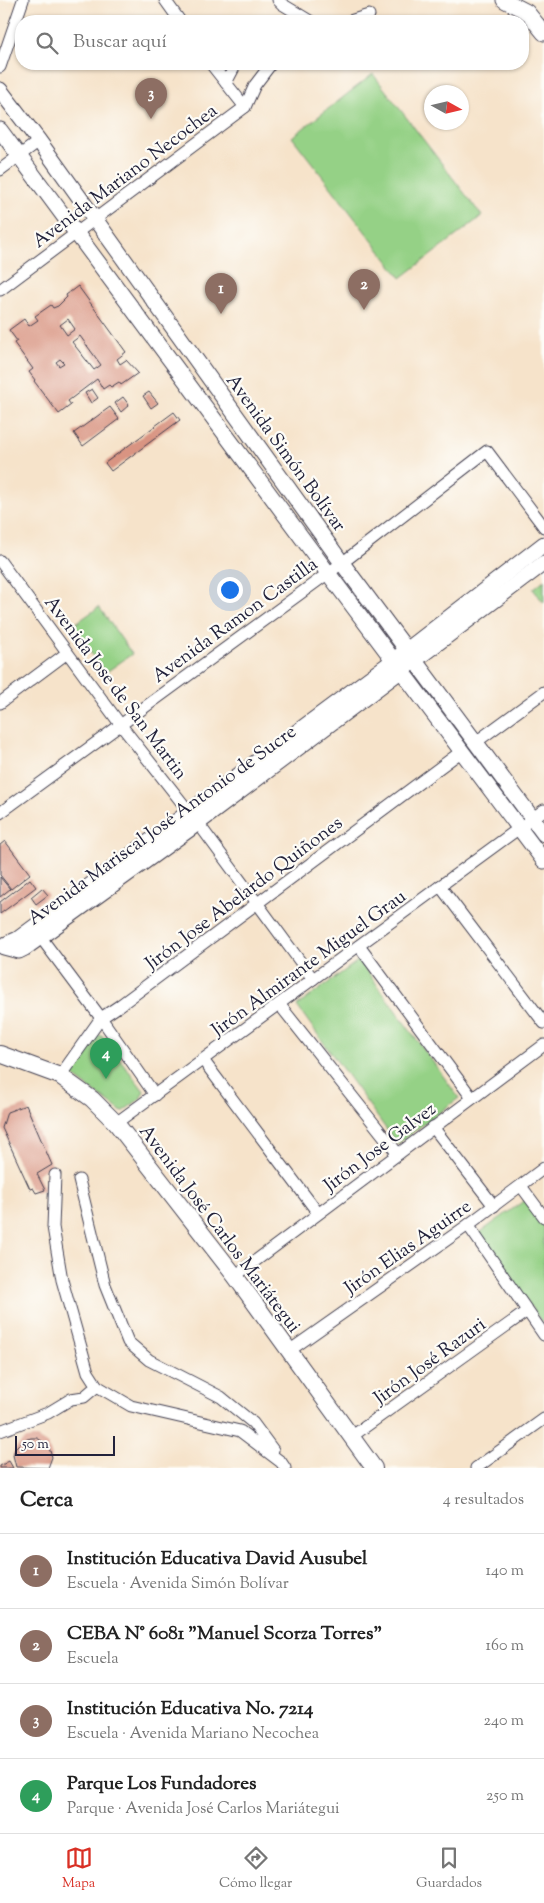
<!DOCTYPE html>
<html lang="es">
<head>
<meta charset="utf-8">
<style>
  body { margin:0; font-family:"Sorts Mill Goudy",serif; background:#f2f2f2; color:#222 }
  .compass { position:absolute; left:424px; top:85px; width:45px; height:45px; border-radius:50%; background:#fff; box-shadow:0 1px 4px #0004; rotate:98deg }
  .scale { position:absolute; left:15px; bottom:12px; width:100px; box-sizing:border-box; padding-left:5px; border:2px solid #22223b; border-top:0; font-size:14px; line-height:18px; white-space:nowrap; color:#22223b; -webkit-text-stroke:4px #fdfcf7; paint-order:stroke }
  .you { position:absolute; left:229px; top:589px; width:18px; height:18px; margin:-12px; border:4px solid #fff; border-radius:50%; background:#1a73e8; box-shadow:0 0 0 8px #1a73e833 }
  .badge { display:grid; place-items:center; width:32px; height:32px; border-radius:50%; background:#d93025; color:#fff; font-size:16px; font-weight:700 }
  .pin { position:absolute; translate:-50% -41px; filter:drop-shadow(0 1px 2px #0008) }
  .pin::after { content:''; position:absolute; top:26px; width:18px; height:15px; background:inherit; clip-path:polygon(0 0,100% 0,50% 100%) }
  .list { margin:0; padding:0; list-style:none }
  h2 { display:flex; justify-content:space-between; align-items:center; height:65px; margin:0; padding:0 20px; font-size:21px }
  h2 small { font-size:16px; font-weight:400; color:#767676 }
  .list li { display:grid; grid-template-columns:32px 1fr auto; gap:15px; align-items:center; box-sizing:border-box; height:75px; padding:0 20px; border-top:1px solid #e0e0e0 }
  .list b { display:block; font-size:19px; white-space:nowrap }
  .list p { margin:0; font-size:16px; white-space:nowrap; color:#767676 }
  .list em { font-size:16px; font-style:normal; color:#767676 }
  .icon { flex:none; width:28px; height:28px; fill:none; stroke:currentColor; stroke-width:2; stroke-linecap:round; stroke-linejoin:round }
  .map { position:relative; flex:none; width:544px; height:1468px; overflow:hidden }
  .search { position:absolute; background:#fff; box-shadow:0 1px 4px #0004; left:15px; right:15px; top:15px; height:55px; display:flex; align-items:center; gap:12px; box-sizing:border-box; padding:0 18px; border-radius:20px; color:#767676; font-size:19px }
  .sheet { height:365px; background:#fff }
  nav { display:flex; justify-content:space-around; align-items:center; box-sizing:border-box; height:70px; border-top:1px solid #e0e0e0; background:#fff; font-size:14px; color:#767676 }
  nav a { display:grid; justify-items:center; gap:2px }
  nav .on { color:#d93025 }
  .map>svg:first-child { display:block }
  .green { fill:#95d186; stroke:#5c7a60 }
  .building { fill:#d99482; fill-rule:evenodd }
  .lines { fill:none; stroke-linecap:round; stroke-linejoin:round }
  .minor-casing { stroke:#423f50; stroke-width:13 }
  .tertiary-casing { stroke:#423f50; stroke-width:17 }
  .secondary-casing { stroke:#423f50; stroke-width:18 }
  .minor { stroke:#fff; stroke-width:11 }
  .tertiary { stroke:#fff; stroke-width:15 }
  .secondary { stroke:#fff; stroke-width:16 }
  .labels { text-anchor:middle; stroke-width:4.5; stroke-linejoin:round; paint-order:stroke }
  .street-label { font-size:19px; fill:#22223b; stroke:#fdfcf7 }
</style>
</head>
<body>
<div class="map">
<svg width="544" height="1468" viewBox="0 0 544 1468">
  <rect width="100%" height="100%" fill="#fdfcf7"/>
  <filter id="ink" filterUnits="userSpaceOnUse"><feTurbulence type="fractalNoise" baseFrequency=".02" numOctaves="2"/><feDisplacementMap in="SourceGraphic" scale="10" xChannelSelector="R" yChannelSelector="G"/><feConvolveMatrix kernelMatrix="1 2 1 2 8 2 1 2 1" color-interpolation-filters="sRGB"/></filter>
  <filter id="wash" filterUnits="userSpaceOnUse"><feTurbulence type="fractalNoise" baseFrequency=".0096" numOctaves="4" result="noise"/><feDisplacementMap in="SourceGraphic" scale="20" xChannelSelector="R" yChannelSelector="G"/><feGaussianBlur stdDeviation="1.12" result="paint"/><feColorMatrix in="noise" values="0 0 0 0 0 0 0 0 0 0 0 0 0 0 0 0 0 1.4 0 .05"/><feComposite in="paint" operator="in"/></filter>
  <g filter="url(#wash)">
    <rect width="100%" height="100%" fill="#f6e3ca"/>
    <g class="green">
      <path d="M 373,74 L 482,216 L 401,278 L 292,137 Z"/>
      <path d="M 544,580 L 544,603 L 533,589 Z"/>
      <path d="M 99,607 L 132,654 L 105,673 L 72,626 Z"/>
      <path d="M 359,960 L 459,1098 L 397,1144 L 297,1006 Z"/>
      <path d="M 99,1035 L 103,1037 L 144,1091 L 140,1099 L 122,1112 L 69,1073 L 93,1037 Z"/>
      <path d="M 525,1200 L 544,1226 L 544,1325 L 478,1234 Z"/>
    </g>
    <g id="blocks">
      <g class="building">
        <path d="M 78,286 L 126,352 L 117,359 L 120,364 L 126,360 L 138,373 L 121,385 L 119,382 L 111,387 L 109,385 L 103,389 L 97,379 L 68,401 L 71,405 L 59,414 L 34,381 L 35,380 L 29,372 L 33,369 L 14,343 L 17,341 L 9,330 L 24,319 L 29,326 L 38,320 L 35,316 L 51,305 L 53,308 L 58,306 L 67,297 L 66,295 ZM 68,319 L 75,329 L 67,335 L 60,325 ZM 80,336 L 101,365 L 94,370 L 72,342 ZM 60,359 L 64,363 L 59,366 L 56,362 Z"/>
        <path d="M 92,389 L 98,398 L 91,403 L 85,393 Z"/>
        <path d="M 149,392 L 158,403 L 151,408 L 143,396 Z"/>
        <path d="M 123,397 L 129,405 L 121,412 L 115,403 Z"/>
        <path d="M 110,407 L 119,419 L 83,446 L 74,433 Z"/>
        <path d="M 174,412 L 180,420 L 111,471 L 105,463 Z"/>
        <path d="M 5,841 L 30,874 L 11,889 L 0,875 L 0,845 Z"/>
        <path d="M 0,877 L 10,889 L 0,897 Z"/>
        <path d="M 30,879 L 36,887 L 0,914 L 0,902 Z"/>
        <path d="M 42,888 L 48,895 L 36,904 L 31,897 Z"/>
        <path d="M 26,1105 L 52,1165 L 37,1174 L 45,1190 L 36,1193 L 33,1188 L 30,1189 L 2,1128 L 7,1112 Z"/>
        <path d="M 31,1438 L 37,1438 L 48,1445 L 52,1457 L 48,1468 L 16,1467 L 13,1455 L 15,1449 L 24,1440 Z"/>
        <path d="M 9,1461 L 13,1468 L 0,1468 L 0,1466 Z"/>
      </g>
    </g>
  </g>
  <g filter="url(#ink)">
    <use href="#blocks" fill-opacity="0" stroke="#423f50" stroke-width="1"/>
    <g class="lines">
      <g class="minor-casing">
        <g id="minor">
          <path d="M 165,0 L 180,21"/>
          <path d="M 278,0 L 282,4 L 310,21"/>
          <path d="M 350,21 L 369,15"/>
          <path d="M 211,64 L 245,107"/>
          <path d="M 0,67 L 23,0"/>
          <path d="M 226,83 L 236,64"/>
          <path d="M 0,170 L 39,141"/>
          <path d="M 0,290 L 245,107 L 255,85 L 271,64"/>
          <path d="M 0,561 L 120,724 L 198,823 L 313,979"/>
          <path d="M 0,703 L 67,653"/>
          <path d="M 476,742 L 544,692"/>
          <path d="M 0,813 L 342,563 L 487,451 L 544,527"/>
          <path d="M 440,886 L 544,1023"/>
          <path d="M 36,931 L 101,1018 L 155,1095"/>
          <path d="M 359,946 L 472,1098"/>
          <path d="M 279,1004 L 398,1154"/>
          <path d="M 203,1060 L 318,1213"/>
          <path d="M 60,1076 L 101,1018 L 119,1006 L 462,751"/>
          <path d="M 116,1123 L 544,810"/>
          <path d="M 433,1127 L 494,1206"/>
          <path d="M 55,1175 L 53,1227 L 62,1280 L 88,1372 L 97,1386 L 131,1406 L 240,1431 L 281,1462 L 285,1468"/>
          <path d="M 79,1180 L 105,1285 L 128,1342 L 149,1360 L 221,1397 L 253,1423 L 273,1450"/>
          <path d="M 521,1186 L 544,1217"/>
          <path d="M 468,1225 L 544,1335"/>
          <path d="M 235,1276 L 544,1045"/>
          <path d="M 289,1351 L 468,1225 L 544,1168"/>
          <path d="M 0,1431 L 48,1413 L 71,1399 L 84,1397 L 97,1386"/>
          <path d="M 351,1437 L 527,1311"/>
          <path d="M 476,1468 L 544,1419"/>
        </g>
      </g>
      <g class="tertiary-casing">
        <g id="tertiary">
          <path d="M 504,0 L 527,12 L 544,33"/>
          <path d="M 0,90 L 39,141 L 342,563 L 544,834"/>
          <path d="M 0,130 L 328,573 L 544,861"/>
          <path d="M 2,946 L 18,939 L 394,660 L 544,544"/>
          <path d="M 4,947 L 19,951 L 25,948 L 198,823 L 544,563"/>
        </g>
      </g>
      <g class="secondary-casing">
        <path id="secondary" d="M 0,1054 L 60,1076 L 92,1099 L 116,1123 L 235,1276 L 374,1468"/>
      </g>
      <use href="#minor" class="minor"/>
      <use href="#tertiary" class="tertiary"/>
      <use href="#secondary" class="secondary"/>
    </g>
  </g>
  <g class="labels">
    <g class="street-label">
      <text transform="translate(124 175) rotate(-37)" y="7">Avenida Mariano Necochea</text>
      <text transform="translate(287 452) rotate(54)" y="7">Avenida Simón Bolívar</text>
      <text transform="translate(234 619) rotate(-36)" y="7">Avenida Ramon Castilla</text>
      <text transform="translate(117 687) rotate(53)" y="7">Avenida Jose de San Martin</text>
      <text transform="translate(161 824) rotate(-36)" y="7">Avenida Mariscal José Antonio de Sucre</text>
      <text transform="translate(243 892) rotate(-37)" y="7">Jirón Jose Abelardo Quiñones</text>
      <text transform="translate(308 962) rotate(-36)" y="7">Jirón Almirante Miguel Grau</text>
      <text transform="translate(379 1146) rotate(-37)" y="7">Jirón Jose Galvez</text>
      <text transform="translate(221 1228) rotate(53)" y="7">Avenida José Carlos Mariátegui</text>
      <text transform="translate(407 1246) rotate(-35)" y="7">Jirón Elias Aguirre</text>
      <text transform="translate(429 1360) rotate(-36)" y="7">Jirón José Razuri</text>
    </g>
  </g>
</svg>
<svg class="compass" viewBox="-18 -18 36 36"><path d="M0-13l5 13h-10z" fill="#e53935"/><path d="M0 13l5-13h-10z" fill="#767676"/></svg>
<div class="scale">50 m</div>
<div class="you"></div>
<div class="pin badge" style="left:221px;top:314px;background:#8d6e63">1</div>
<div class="pin badge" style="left:364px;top:310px;background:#8d6e63">2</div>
<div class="pin badge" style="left:151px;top:119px;background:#8d6e63">3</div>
<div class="pin badge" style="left:106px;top:1079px;background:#2e9e5b">4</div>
<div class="search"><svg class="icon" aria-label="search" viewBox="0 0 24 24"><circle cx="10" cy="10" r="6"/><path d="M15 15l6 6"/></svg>Buscar aquí</div>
</div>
<section class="sheet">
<h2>Cerca<small>4 resultados</small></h2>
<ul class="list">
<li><span class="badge" style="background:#8d6e63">1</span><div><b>Institución Educativa David Ausubel</b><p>Escuela · Avenida Simón Bolívar</p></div><em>140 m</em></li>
<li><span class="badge" style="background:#8d6e63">2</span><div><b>CEBA N° 6081 &quot;Manuel Scorza Torres&quot;</b><p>Escuela</p></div><em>160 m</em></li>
<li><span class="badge" style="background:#8d6e63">3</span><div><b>Institución Educativa No. 7214</b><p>Escuela · Avenida Mariano Necochea</p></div><em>240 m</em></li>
<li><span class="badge" style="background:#2e9e5b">4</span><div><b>Parque Los Fundadores</b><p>Parque · Avenida José Carlos Mariátegui</p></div><em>250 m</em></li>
</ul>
</section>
<nav>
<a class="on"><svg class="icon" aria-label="map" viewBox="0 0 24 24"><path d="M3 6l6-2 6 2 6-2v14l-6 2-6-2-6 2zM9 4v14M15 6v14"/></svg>Mapa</a>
<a><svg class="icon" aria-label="directions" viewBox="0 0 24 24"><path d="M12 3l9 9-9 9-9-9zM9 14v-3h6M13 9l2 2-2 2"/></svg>Cómo llegar</a>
<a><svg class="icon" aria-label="saved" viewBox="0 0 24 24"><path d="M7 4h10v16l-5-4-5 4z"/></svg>Guardados</a>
</nav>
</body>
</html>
